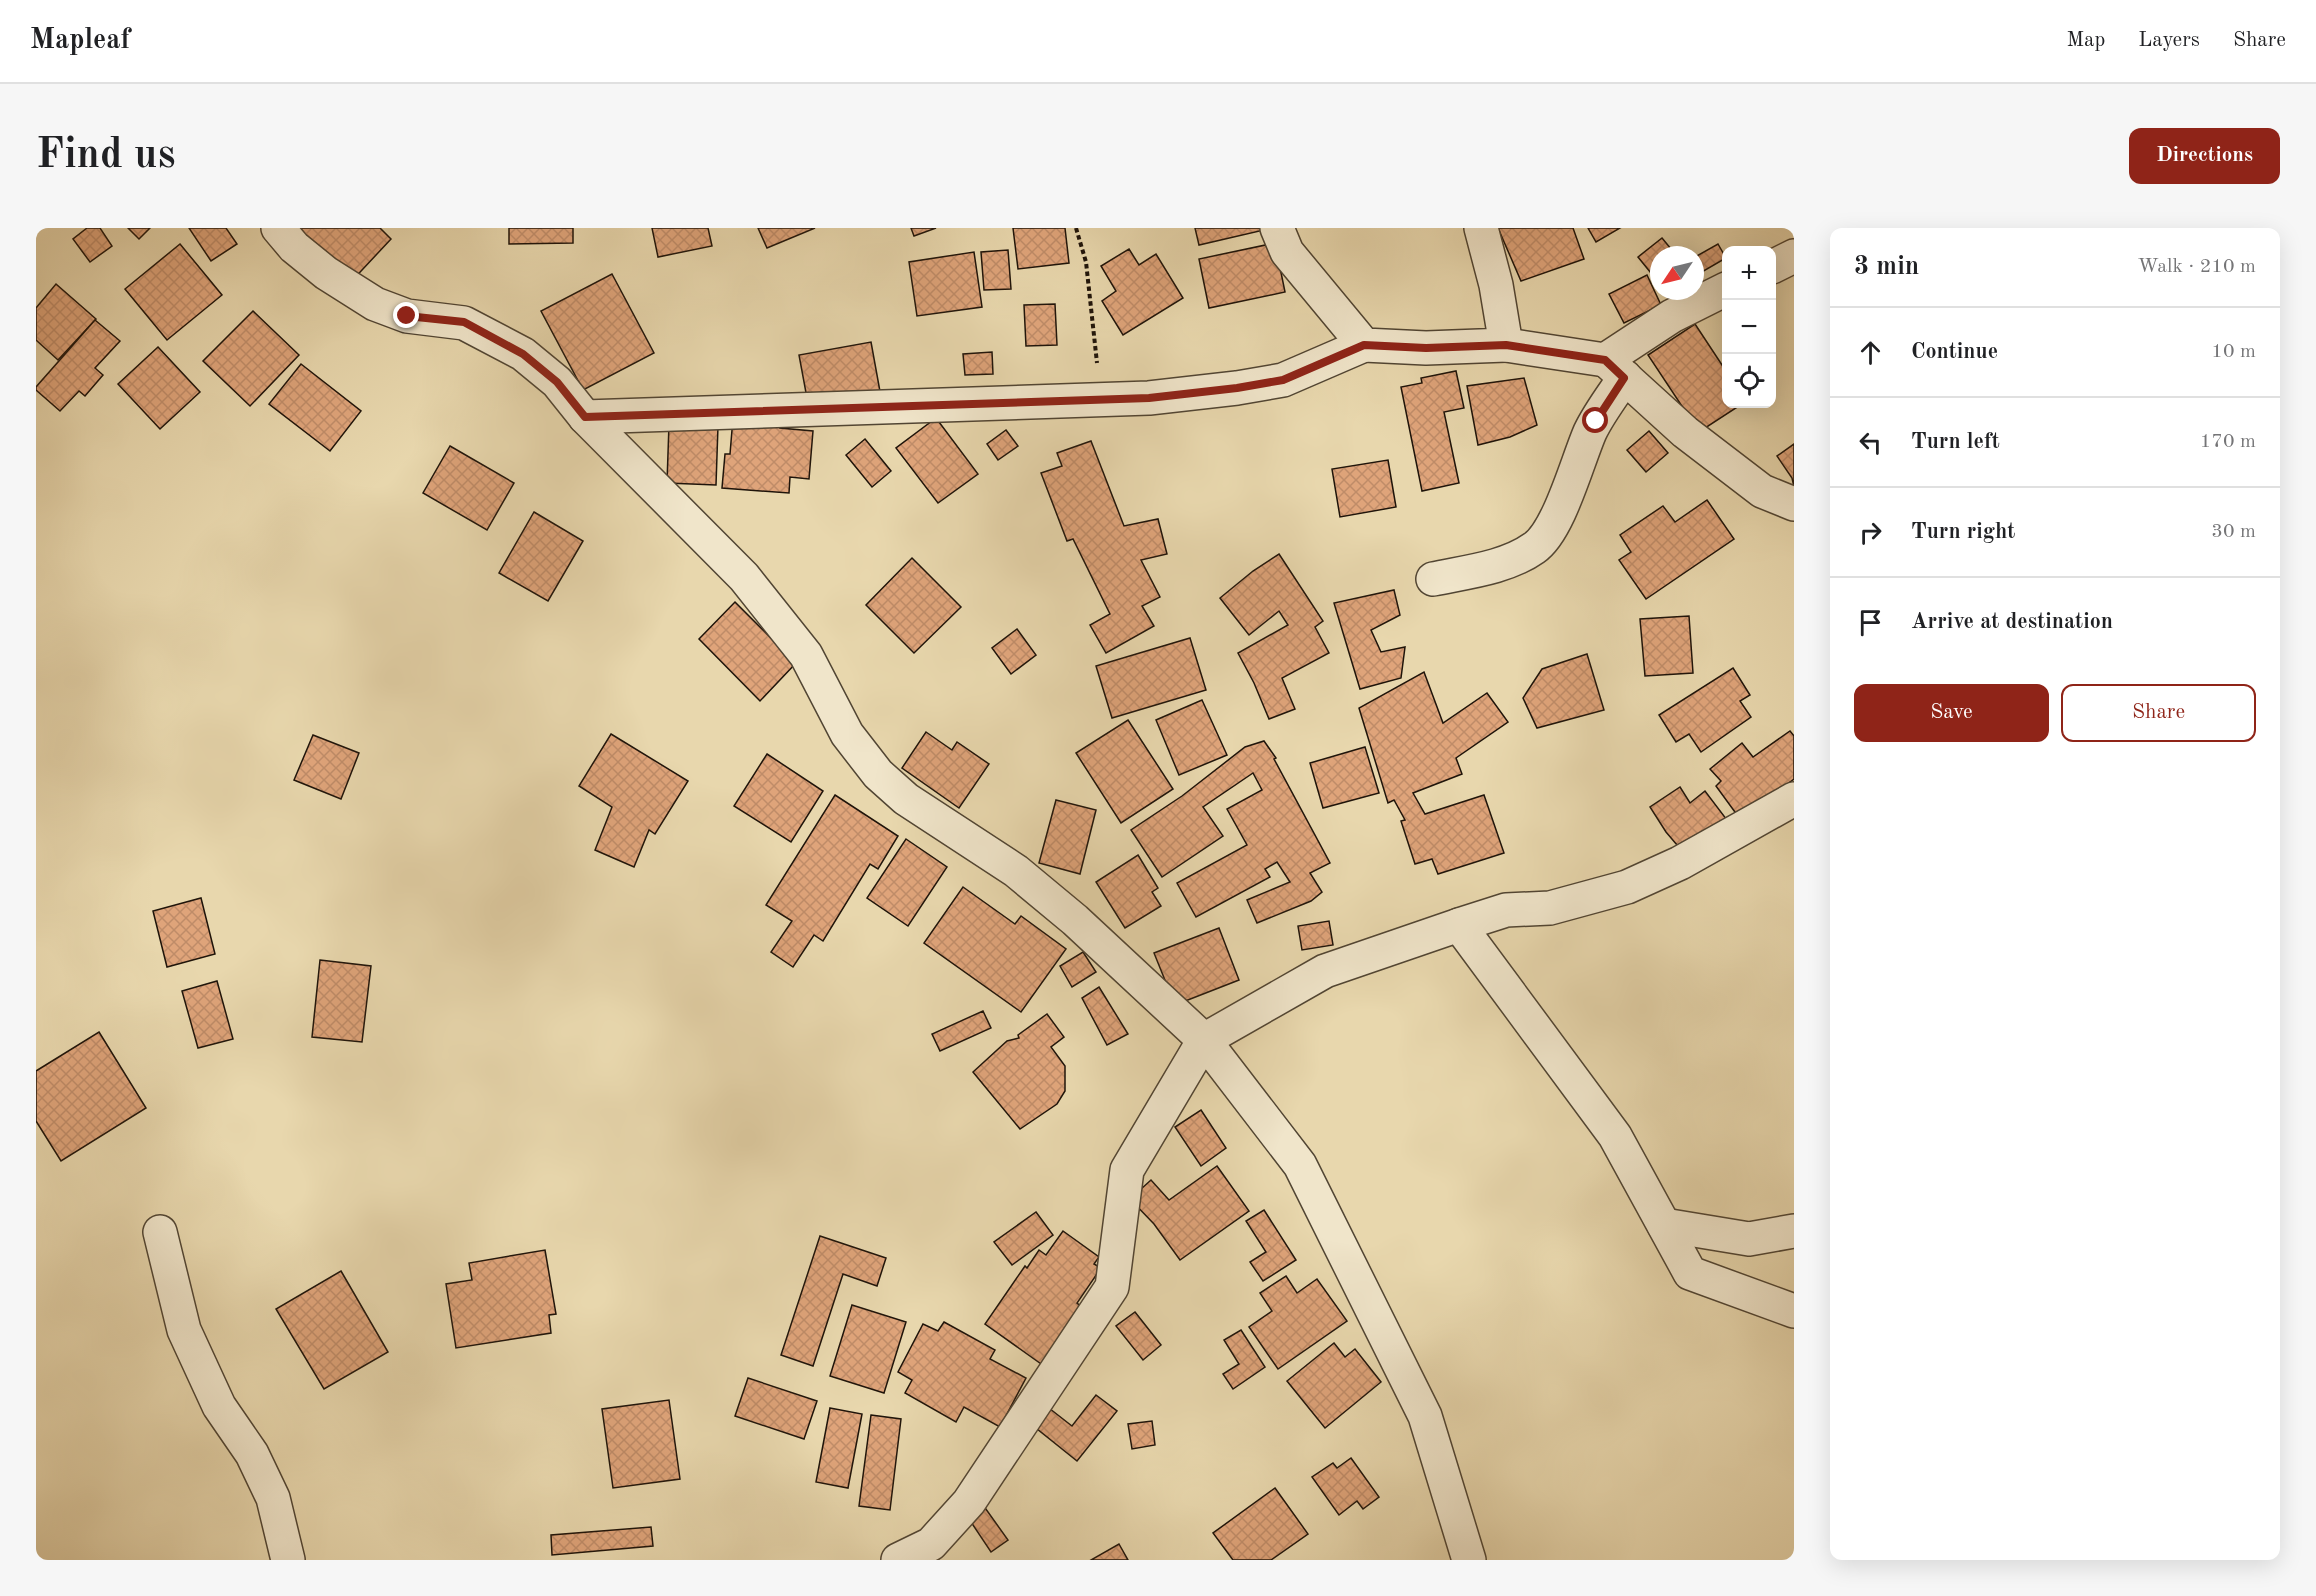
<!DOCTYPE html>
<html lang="en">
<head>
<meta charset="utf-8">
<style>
  body { margin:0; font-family:"Old Standard TT",serif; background:#f6f6f6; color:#202124 }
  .controls { position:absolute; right:18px; top:18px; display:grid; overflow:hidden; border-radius:12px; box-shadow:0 6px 24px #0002 }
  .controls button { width:54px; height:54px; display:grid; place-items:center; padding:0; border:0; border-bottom:2px solid #e0e0e0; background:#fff; color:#202124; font:30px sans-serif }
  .compass { position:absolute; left:1614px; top:18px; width:54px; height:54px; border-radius:50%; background:#fff; box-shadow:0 6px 24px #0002; rotate:235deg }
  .stop { position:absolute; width:18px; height:18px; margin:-14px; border:4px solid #8f2418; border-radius:50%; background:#fff }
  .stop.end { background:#8f2418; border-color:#fff; box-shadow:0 2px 6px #0008 }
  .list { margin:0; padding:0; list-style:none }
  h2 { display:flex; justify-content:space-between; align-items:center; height:78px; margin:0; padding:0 24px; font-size:26px }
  h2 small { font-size:20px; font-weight:400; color:#757577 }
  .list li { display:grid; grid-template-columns:39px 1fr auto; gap:18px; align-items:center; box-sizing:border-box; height:90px; padding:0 24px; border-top:2px solid #e0e0e0 }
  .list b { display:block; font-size:22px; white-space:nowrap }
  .list em { font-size:20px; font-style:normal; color:#757577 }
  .actions { display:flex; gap:12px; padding:18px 24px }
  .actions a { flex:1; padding:14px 0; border:2px solid #8f2418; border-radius:12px; text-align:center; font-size:21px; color:#8f2418 }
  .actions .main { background:#8f2418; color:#fff }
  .icon { flex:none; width:33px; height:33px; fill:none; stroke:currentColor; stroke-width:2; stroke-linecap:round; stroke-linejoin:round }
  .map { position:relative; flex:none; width:1758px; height:1332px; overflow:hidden; border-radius:12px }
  header { display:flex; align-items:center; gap:36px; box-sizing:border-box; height:84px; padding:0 30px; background:#fff; border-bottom:2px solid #e0e0e0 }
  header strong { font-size:28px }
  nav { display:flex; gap:33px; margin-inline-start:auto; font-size:21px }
  .intro { display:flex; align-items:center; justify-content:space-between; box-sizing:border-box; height:144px; padding:0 36px }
  h1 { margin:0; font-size:42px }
  .button { padding:15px 27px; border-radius:12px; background:#8f2418; color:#fff; font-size:21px; font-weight:700 }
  main { display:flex; gap:36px; padding:0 36px }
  aside { flex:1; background:#fff; border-radius:12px; box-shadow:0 6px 24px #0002 }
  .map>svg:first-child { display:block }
  .building { fill:url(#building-cross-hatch); stroke:#1f140a; stroke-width:1.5 }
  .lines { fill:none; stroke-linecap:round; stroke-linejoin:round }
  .minor-casing { stroke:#514533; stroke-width:36 }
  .path { stroke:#1f140a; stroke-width:4; stroke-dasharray:4.5 3; stroke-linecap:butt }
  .minor { stroke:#f0e5ca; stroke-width:33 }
  .route { stroke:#8f2418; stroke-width:8 }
</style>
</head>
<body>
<header>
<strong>Mapleaf</strong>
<nav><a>Map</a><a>Layers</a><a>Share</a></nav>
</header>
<div class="intro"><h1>Find us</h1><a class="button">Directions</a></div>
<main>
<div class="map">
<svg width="1758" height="1332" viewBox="0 0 1758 1332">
  <defs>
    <pattern id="building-cross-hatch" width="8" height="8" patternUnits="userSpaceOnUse" patternTransform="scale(1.5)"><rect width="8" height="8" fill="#dfa47a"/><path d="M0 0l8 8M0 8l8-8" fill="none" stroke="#bf8c68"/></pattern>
  </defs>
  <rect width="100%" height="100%" fill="#e8d7ad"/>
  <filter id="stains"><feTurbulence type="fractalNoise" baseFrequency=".00333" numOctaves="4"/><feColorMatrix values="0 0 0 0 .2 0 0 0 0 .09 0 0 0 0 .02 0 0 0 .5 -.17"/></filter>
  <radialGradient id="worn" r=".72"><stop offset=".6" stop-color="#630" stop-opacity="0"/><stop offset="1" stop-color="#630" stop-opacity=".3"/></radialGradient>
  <g class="building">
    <path d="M 51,0 L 64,0 L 76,18 L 54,34 L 37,11 Z"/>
    <path d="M 92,0 L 114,0 L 103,11 Z"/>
    <path d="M 153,0 L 190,0 L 201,16 L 175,33 Z"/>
    <path d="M 253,0 L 344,0 L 355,11 L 312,57 Z"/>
    <path d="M 473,0 L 537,0 L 537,15 L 473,16 Z"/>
    <path d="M 616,0 L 672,0 L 676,18 L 622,29 Z"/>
    <path d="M 722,0 L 779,0 L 731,20 Z"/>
    <path d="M 875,0 L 900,0 L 878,8 Z"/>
    <path d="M 977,0 L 1029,0 L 1033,35 L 982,41 Z"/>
    <path d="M 1159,0 L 1228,0 L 1228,2 L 1163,17 Z"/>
    <path d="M 1462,0 L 1537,0 L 1548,31 L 1485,53 Z"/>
    <path d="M 1552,0 L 1584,0 L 1560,14 Z"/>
    <path d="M 1626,10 L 1640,27 L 1623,27 L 1623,55 L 1602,29 Z"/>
    <path d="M 1239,15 L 1249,64 L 1173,80 L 1163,31 Z"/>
    <path d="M 144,16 L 186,67 L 131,112 L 89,61 Z"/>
    <path d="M 1682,16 L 1690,30 L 1659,48 L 1659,29 Z"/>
    <path d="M 1093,21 L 1103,37 L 1120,26 L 1147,70 L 1087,107 L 1066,73 L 1080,63 L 1065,38 Z"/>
    <path d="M 972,22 L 975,61 L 948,62 L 945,24 Z"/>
    <path d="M 938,24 L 946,79 L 881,88 L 873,34 Z"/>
    <path d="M 576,46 L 618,125 L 547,162 L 505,83 Z"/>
    <path d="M 1611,47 L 1625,77 L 1588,95 L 1573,66 Z"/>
    <path d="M 20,56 L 60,91 L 22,132 L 0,112 L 0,80 Z"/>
    <path d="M 1019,76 L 1021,117 L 990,118 L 988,77 Z"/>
    <path d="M 217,83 L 263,127 L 214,178 L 167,133 Z"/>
    <path d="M 59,92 L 84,113 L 59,140 L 67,147 L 49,168 L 43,163 L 24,183 L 0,162 L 0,159 Z"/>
    <path d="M 1659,96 L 1690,143 L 1690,176 L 1706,176 L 1663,204 L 1612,127 Z"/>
    <path d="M 835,114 L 845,169 L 773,181 L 763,127 Z"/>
    <path d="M 122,119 L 164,164 L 124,201 L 82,156 Z"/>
    <path d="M 956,124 L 957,146 L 929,147 L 927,126 Z"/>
    <path d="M 265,136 L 325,183 L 294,223 L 233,176 Z"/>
    <path d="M 1420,143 L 1428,180 L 1408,184 L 1423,255 L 1386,263 L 1365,159 L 1386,155 L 1385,150 Z"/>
    <path d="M 1488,150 L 1501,197 L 1474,209 L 1442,217 L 1431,158 Z"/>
    <path d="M 697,190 L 745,194 L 744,200 L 777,203 L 773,251 L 754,249 L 753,265 L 686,260 L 689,226 L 694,226 Z"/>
    <path d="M 900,190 L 942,246 L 902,275 L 860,220 Z"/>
    <path d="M 633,196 L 682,198 L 680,257 L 631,255 Z"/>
    <path d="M 970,202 L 982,218 L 962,232 L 951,216 Z"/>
    <path d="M 1613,203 L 1632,225 L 1610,244 L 1591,222 Z"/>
    <path d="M 829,211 L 855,243 L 836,259 L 810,227 Z"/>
    <path d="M 1055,213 L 1088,298 L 1122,291 L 1131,326 L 1105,332 L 1124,369 L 1106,378 L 1118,398 L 1070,425 L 1054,397 L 1074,386 L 1037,311 L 1031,313 L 1005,245 L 1026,238 L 1021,225 Z"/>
    <path d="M 1758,216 L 1758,259 L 1756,250 L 1741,228 Z"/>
    <path d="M 414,218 L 478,255 L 451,302 L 387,265 Z"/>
    <path d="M 1352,232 L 1360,279 L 1304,289 L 1296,241 Z"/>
    <path d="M 1671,272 L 1698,311 L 1610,371 L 1583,332 L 1595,324 L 1584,307 L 1627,278 L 1639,294 Z"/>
    <path d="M 498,284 L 547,313 L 512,373 L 463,345 Z"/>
    <path d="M 1243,326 L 1287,393 L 1279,399 L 1293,425 L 1246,450 L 1259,481 L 1233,491 L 1218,455 L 1202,425 L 1252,397 L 1243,383 L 1213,407 L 1184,370 L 1217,343 Z"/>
    <path d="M 876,330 L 925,379 L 878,425 L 830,377 Z"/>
    <path d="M 1358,362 L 1364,387 L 1335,402 L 1345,424 L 1369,419 L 1365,450 L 1324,461 L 1298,375 Z"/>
    <path d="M 699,374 L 760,435 L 724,473 L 663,411 Z"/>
    <path d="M 1653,388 L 1657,445 L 1609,448 L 1604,391 Z"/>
    <path d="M 981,401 L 1000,427 L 975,446 L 956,420 Z"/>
    <path d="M 1154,410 L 1170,462 L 1076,490 L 1060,438 Z"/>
    <path d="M 1551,426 L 1568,482 L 1501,500 L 1487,470 L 1506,441 Z"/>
    <path d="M 1697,440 L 1714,467 L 1704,473 L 1715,489 L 1665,524 L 1653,506 L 1640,514 L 1623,487 Z"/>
    <path d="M 1388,444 L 1407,495 L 1451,465 L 1472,494 L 1420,530 L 1426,546 L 1377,565 L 1389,586 L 1448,567 L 1468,625 L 1402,646 L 1396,631 L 1379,636 L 1365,593 L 1369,592 L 1358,572 L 1352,575 L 1323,480 Z"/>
    <path d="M 1166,472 L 1191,527 L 1143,547 L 1120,492 Z"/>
    <path d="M 1092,492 L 1137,561 L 1085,595 L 1040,525 Z"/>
    <path d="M 1754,503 L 1758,508 L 1758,551 L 1704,591 L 1680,558 L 1685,553 L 1674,541 L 1706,515 L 1717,529 Z"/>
    <path d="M 890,504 L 916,522 L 921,514 L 953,536 L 923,580 L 866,540 Z"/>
    <path d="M 575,506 L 652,553 L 619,606 L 613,602 L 598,639 L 559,622 L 576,579 L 543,558 Z"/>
    <path d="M 277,507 L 323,525 L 305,571 L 258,552 Z"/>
    <path d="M 1228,513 L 1240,530 L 1238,531 L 1294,635 L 1274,645 L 1286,664 L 1275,673 L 1221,695 L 1211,672 L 1254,654 L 1241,634 L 1229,641 L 1234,649 L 1160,689 L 1141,655 L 1211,617 L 1191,581 L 1226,562 L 1217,545 L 1167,579 L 1187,608 L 1126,649 L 1095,602 L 1146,568 L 1209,519 Z"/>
    <path d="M 1329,519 L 1343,565 L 1287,580 L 1274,535 Z"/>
    <path d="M 731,526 L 787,563 L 755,614 L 698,578 Z"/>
    <path d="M 1644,559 L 1654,575 L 1669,563 L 1691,592 L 1647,624 L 1630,604 L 1614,579 Z"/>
    <path d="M 799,567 L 862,608 L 842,641 L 834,636 L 787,713 L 778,707 L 757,739 L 735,724 L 756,693 L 730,677 Z"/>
    <path d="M 1020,572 L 1060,582 L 1044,646 L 1003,635 Z"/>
    <path d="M 870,611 L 911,639 L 872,698 L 831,670 Z"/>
    <path d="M 1102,627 L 1122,660 L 1116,664 L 1125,678 L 1089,700 L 1060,654 Z"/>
    <path d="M 927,659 L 979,696 L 985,688 L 1030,721 L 985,784 L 888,715 Z"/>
    <path d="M 165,670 L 179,726 L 131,739 L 117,683 Z"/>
    <path d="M 1293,693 L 1297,717 L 1266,722 L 1262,698 Z"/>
    <path d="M 1183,700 L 1203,752 L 1139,777 L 1118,725 Z"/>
    <path d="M 1047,724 L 1060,744 L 1036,759 L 1024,738 Z"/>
    <path d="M 284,732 L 335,738 L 326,814 L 276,809 Z"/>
    <path d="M 181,753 L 197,811 L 162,820 L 146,763 Z"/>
    <path d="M 1063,759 L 1092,806 L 1071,817 L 1046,770 Z"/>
    <path d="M 947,783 L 955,800 L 904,823 L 896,806 Z"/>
    <path d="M 1011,786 L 1028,809 L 1015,819 L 1029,838 L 1029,863 L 1021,876 L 984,901 L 937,844 L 971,813 L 983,810 L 982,807 Z"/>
    <path d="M 63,804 L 110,880 L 25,933 L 0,893 L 0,843 Z"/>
    <path d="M 1165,882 L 1190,920 L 1165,938 L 1139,899 Z"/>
    <path d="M 1181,938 L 1213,983 L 1144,1032 L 1118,996 L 1094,971 L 1115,952 L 1133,972 Z"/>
    <path d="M 1228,982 L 1260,1032 L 1227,1053 L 1214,1034 L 1230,1024 L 1210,993 Z"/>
    <path d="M 1000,984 L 1017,1007 L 976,1037 L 958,1014 Z"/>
    <path d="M 1027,1003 L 1063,1029 L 1058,1036 L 1065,1040 L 1041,1075 L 1048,1081 L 1008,1138 L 949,1096 L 989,1038 L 991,1040 L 1003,1022 L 1010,1027 Z"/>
    <path d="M 784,1008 L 850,1030 L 841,1058 L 807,1046 L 777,1138 L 745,1127 Z"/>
    <path d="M 509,1022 L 520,1086 L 513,1087 L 515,1105 L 420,1120 L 410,1056 L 436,1052 L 433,1035 Z"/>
    <path d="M 305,1043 L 352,1124 L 288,1161 L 240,1081 Z"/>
    <path d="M 1250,1048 L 1261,1065 L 1281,1051 L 1311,1093 L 1242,1141 L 1213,1099 L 1236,1083 L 1224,1065 Z"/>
    <path d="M 816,1077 L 870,1094 L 848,1165 L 794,1148 Z"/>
    <path d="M 1099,1084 L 1125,1117 L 1107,1132 L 1080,1098 Z"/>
    <path d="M 908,1094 L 959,1122 L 954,1131 L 990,1150 L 964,1199 L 928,1179 L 920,1194 L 869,1165 L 876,1152 L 862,1144 L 887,1096 L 902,1103 Z"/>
    <path d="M 1205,1102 L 1229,1139 L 1197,1161 L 1187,1146 L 1203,1136 L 1188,1112 Z"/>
    <path d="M 1298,1115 L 1309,1129 L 1319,1121 L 1345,1154 L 1289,1200 L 1251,1153 Z"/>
    <path d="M 712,1150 L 781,1173 L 768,1211 L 699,1188 Z"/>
    <path d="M 1060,1167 L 1081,1183 L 1041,1233 L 995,1196 L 1009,1177 L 1036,1198 Z"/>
    <path d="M 633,1172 L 644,1251 L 577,1260 L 566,1181 Z"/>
    <path d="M 794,1180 L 826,1186 L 812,1260 L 780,1254 Z"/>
    <path d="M 835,1187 L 865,1191 L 854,1282 L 823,1278 Z"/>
    <path d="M 1116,1193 L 1119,1217 L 1096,1221 L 1092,1196 Z"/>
    <path d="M 1315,1230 L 1343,1269 L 1327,1281 L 1321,1273 L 1303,1287 L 1276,1249 L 1297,1235 L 1301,1240 Z"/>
    <path d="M 1239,1260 L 1272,1306 L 1235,1332 L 1197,1332 L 1177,1305 Z"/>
    <path d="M 947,1277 L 972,1312 L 955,1324 L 931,1288 Z"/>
    <path d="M 615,1299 L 617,1318 L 516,1327 L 515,1307 Z"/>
    <path d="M 1083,1316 L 1092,1332 L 1055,1332 Z"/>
  </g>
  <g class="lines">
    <g class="minor-casing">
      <g id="minor">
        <path d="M 242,0 L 258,19 L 290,45 L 339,76 L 371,88 L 428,95 L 487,126 L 521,154 L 549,189 L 708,349 L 770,427 L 811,506 L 842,546 L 870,571 L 980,643 L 1039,692 L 1168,812 L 1264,937 L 1389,1188 L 1433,1332"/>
        <path d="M 1241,0 L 1251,24 L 1328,117 L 1390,120 L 1470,117 L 1460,57 L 1445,0"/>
        <path d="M 1736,39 L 1758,28"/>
        <path d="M 1470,117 L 1569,132 L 1636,88 L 1690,61"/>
        <path d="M 1573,135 L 1649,204 L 1726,263 L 1758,276"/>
        <path d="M 549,189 L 1113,170 L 1201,160 L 1247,152 L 1328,117"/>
        <path d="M 1397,351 C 1430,344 1470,340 1498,320 C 1523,303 1541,234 1554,204 C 1563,185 1577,167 1589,149"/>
        <path d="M 1423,697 L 1470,682 L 1514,680 L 1591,659 L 1644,635 L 1758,571"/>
        <path d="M 1628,997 L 1713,1011 L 1758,1003"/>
        <path d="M 124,1004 L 148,1102 L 183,1178 L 216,1226 L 237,1270 L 252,1332"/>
        <path d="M 862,1332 L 895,1316 L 933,1274 L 1076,1059 L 1091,942 L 1168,812 L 1289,743 L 1423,697 L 1579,908 L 1654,1045 L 1758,1083"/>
      </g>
    </g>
    <path class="path" d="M 1040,0 L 1050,34 L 1061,135"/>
    <use href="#minor" class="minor"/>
  </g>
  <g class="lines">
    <path class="route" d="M 371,88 L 428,94 L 487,126 L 521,154 L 549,189 L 1113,170 L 1201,160 L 1247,152 L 1328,117 L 1390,120 L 1470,117 L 1569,132 L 1588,150 L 1560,193"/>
  </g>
  <rect width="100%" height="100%" filter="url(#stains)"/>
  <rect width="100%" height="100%" fill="url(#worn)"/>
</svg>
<div class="controls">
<button>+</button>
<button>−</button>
<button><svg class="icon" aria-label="locate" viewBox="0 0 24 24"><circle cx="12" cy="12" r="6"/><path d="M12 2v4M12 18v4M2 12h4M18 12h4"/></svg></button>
</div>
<svg class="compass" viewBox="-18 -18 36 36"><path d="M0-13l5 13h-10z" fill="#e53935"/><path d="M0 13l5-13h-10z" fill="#757577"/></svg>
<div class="stop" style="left:1560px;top:193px"></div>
<div class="stop end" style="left:371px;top:88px"></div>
</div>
<aside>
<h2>3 min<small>Walk · 210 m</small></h2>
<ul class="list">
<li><svg class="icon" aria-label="ahead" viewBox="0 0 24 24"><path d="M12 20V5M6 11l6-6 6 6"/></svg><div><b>Continue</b></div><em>10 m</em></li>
<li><svg class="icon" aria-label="left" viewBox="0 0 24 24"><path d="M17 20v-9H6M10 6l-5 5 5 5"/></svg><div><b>Turn left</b></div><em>170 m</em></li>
<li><svg class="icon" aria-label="right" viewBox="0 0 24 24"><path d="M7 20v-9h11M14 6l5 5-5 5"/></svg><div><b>Turn right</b></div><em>30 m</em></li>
<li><svg class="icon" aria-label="arrive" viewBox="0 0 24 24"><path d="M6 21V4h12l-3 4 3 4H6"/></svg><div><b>Arrive at destination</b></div></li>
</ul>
<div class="actions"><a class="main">Save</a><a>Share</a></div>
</aside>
</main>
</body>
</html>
